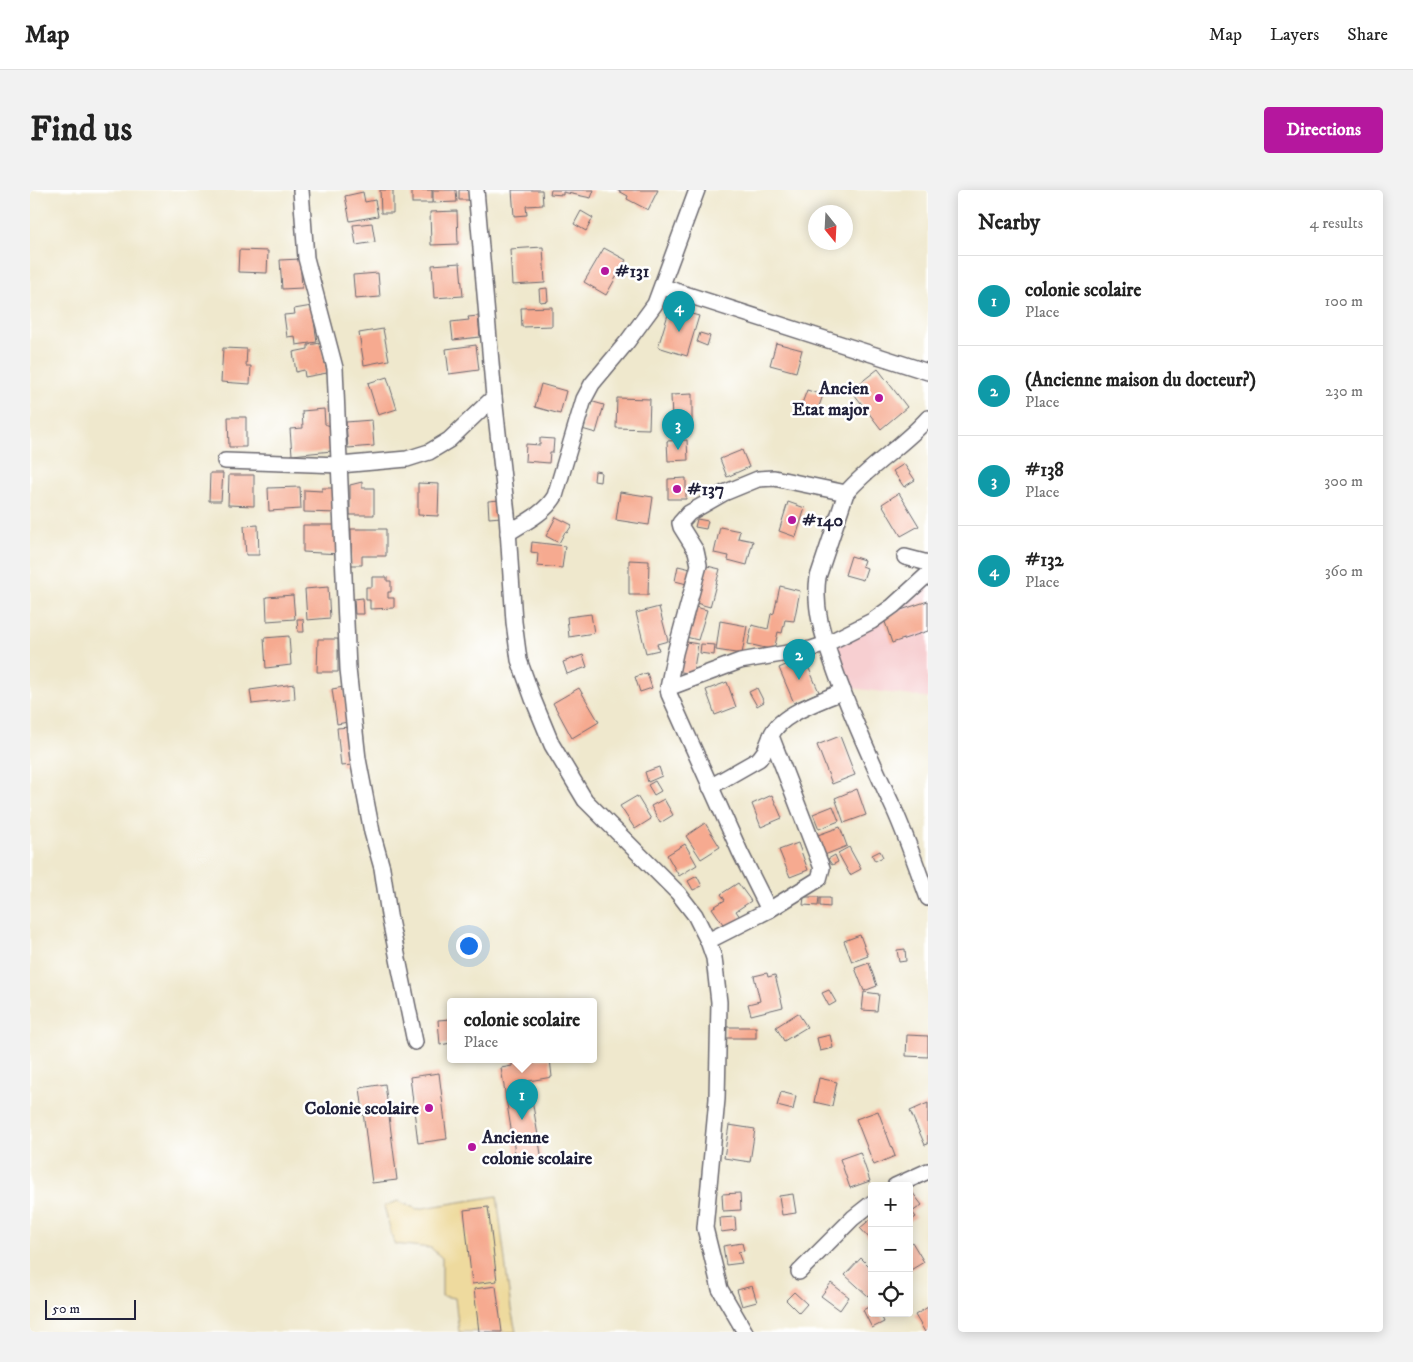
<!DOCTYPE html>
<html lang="en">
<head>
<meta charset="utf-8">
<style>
  body { margin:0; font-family:"IM FELL DW Pica",serif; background:#f2f2f2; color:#222 }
  .controls { position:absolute; right:15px; bottom:15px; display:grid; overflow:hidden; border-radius:5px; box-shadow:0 2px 12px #0003 }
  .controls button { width:45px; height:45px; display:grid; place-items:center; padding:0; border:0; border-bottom:1px solid #e0e0e0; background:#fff; color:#222; font:25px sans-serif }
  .compass { position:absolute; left:778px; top:15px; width:45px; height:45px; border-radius:50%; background:#fff; box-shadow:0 2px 12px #0003; rotate:162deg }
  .scale { position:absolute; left:15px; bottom:12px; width:91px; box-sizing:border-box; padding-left:5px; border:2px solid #22223b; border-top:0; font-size:14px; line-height:18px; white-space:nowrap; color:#22223b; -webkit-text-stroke:4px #fff; paint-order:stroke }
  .you { position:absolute; left:438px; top:755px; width:18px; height:18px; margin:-12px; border:4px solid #fff; border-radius:50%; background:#1a73e8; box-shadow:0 0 0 8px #1a73e833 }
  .badge { display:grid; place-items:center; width:32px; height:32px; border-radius:50%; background:#b5179e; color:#fff; font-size:16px; font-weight:700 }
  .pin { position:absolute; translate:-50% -41px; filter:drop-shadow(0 1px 2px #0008) }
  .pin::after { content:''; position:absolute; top:26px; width:18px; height:15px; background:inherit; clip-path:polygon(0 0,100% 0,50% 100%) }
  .popup { position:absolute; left:417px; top:808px; width:150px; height:65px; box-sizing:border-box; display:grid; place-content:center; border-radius:5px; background:#fff; filter:drop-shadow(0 1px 4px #0005); font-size:16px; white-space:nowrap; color:#767676 }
  .popup b { font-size:19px; color:#222 }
  .popup::after { content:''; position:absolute; left:50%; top:100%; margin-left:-10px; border:10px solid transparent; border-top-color:#fff }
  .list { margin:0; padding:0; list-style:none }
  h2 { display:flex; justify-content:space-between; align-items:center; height:65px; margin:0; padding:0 20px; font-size:21px }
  h2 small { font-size:16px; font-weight:400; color:#767676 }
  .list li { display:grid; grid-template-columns:32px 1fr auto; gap:15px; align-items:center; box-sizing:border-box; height:90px; padding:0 20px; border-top:1px solid #e0e0e0 }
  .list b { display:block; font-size:19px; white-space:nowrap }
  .list p { margin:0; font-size:16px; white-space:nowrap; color:#767676 }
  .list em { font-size:16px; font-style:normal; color:#767676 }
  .icon { flex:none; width:28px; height:28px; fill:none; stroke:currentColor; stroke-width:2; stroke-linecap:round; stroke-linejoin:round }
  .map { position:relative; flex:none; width:898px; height:1142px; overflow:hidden; border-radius:5px }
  header { display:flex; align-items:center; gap:30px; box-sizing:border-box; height:70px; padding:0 25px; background:#fff; border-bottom:1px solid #e0e0e0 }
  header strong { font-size:24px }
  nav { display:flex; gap:28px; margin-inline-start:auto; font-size:18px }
  .intro { display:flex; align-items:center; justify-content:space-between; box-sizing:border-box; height:120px; padding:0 30px }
  h1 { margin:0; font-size:35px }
  .button { padding:12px 22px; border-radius:5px; background:#b5179e; color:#fff; font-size:18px; font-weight:700 }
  main { display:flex; gap:30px; padding:0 30px }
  aside { flex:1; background:#fff; border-radius:5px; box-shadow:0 2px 12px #0003 }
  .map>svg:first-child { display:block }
  .built { fill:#f7cfd1 }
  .sand { fill:#eeda9e; stroke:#887e6c }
  .building { fill:#f6aa90 }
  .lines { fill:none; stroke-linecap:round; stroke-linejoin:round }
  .minor-casing { stroke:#6a676e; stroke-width:18 }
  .minor { stroke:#fff; stroke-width:15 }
  .poi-dot { fill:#b5179e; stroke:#fff; stroke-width:2 }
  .labels { text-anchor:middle; stroke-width:5; stroke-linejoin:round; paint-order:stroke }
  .poi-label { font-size:18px; font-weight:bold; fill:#22223b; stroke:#fff; text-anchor:start }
</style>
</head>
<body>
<header>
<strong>Map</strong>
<nav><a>Map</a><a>Layers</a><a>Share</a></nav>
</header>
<div class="intro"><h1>Find us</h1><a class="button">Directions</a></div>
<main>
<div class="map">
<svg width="898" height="1142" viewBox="0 0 898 1142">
  <rect width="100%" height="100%" fill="#fff"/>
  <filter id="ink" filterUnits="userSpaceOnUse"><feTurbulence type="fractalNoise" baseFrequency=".02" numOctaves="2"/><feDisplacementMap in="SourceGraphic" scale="10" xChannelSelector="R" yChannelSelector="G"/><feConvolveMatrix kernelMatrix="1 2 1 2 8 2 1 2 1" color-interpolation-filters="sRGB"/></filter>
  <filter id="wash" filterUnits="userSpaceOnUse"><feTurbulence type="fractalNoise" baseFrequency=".0096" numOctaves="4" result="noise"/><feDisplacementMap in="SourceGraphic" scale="20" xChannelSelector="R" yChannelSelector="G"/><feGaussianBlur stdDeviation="1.12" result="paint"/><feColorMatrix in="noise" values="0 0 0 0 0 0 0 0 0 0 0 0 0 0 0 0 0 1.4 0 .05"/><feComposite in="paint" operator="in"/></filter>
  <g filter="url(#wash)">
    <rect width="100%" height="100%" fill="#efe8cd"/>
    <path class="built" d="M 898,395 L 898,508 L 814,497 L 800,455 L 867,418 Z"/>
    <path class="sand" d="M 467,1006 L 481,1119 L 486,1142 L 429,1142 L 425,1108 L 412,1106 L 412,1068 L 401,1058 L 364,1054 L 354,1016 L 368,1011 L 387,1019 Z"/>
    <g id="blocks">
      <g class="building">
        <path d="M 350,0 L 363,0 L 363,23 L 351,23 Z"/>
        <rect x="382" y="0" width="20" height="13"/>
        <path d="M 403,0 L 426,0 L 427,12 L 403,13 Z"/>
        <path d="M 429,0 L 440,0 L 439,10 L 429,10 Z"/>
        <path d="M 482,0 L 512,0 L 513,15 L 496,16 L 497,25 L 484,26 Z"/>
        <path d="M 521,0 L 564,0 L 561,8 L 533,2 L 533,5 L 520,4 Z"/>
        <path d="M 587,0 L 628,0 L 618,20 L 597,9 L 598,6 Z"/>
        <path d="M 333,2 L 335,12 L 345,10 L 348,26 L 320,31 L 315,6 Z"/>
        <path d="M 427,21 L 428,54 L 401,55 L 400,22 Z"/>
        <path d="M 551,21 L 563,28 L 556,41 L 544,34 Z"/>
        <path d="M 342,33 L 345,52 L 326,55 L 323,35 Z"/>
        <path d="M 513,57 L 515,93 L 482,95 L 480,59 Z"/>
        <path d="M 574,58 L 596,70 L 576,105 L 554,92 Z"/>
        <path d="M 209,60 L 238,61 L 237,83 L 208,82 Z"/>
        <path d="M 270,69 L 272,98 L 252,99 L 250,70 Z"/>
        <path d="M 430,73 L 433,106 L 404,108 L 402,75 Z"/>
        <path d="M 348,83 L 350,107 L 325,109 L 323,85 Z"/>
        <path d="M 517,98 L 518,111 L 510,112 L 509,99 Z"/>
        <path d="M 282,116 L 287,152 L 266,155 L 265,146 L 257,147 L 254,125 L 265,124 L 264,119 Z"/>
        <path d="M 522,117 L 522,136 L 492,137 L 491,118 Z"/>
        <path d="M 640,118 L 669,126 L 657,166 L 628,157 Z"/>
        <path d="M 448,126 L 450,147 L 423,150 L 421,132 L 439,130 L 438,127 Z"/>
        <path d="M 353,139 L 359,170 L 334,175 L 329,143 Z"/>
        <path d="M 670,143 L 680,146 L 677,156 L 667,152 Z"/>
        <path d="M 291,153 L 297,183 L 275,187 L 274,180 L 266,182 L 263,162 L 278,159 L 278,155 Z"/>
        <path d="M 746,153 L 772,160 L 766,182 L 740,175 Z"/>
        <path d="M 446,155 L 449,180 L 419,184 L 416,159 Z"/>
        <path d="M 193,158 L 217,159 L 216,176 L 221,176 L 220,194 L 191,192 Z"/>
        <path d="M 848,179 L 877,217 L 851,239 L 821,200 Z"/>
        <path d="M 357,187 L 367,219 L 348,225 L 338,193 Z"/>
        <path d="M 511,194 L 536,201 L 530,224 L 505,217 Z"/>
        <path d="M 777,200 L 793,205 L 787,222 L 771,216 Z"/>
        <path d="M 662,204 L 662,232 L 642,232 L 641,205 Z"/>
        <path d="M 587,208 L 620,209 L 619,239 L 586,238 Z"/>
        <path d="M 560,211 L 574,215 L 566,243 L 552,239 Z"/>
        <path d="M 294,219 L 295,234 L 300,236 L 302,261 L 262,265 L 260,239 L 273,238 L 272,221 Z"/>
        <path d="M 198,227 L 216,227 L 216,257 L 199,257 Z"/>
        <path d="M 342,230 L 344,256 L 318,258 L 316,232 Z"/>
        <path d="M 510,248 L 524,249 L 523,262 L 520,262 L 519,273 L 495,271 L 496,254 L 510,255 Z"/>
        <path d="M 657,250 L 658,270 L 638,271 L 637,251 Z"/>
        <path d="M 712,260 L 719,277 L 697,287 L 690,269 Z"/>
        <path d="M 874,274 L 885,290 L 874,297 L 863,281 Z"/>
        <path d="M 565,281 L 571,282 L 570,292 L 564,291 Z"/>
        <path d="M 180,283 L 193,283 L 191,311 L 179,311 Z"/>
        <path d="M 199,285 L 224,285 L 224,316 L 198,315 Z"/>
        <path d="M 656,288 L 656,309 L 638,309 L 638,289 Z"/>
        <path d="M 332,292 L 332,298 L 344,298 L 344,325 L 320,325 L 320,295 Z"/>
        <path d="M 388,293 L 409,294 L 408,326 L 388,325 Z"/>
        <path d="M 270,297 L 271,319 L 239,321 L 238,298 Z"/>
        <path d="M 292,298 L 308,298 L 308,323 L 274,322 L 274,300 L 292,301 Z"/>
        <path d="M 590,302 L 623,307 L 619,335 L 586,330 Z"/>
        <path d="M 869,303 L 889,336 L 871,346 L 852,314 Z"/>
        <path d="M 470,310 L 471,327 L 459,328 L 458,311 Z"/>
        <path d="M 758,312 L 775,318 L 766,347 L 749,341 Z"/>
        <path d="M 526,327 L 542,335 L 537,343 L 535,342 L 529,353 L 516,346 Z"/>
        <path d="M 667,329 L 678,331 L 676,339 L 665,337 Z"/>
        <path d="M 228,335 L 229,365 L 216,365 L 214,336 Z"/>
        <path d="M 273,335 L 309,335 L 310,364 L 273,362 Z"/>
        <path d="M 690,337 L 710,341 L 708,348 L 723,351 L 717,375 L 698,370 L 699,366 L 684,363 Z"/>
        <path d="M 321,339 L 356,339 L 356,366 L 332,366 L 332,375 L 321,375 Z"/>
        <path d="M 502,352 L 535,356 L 532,378 L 507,376 L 508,363 L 501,362 Z"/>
        <path d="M 821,366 L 834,370 L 832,376 L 837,378 L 833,390 L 815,385 Z"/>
        <path d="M 599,370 L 619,371 L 618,405 L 599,405 Z"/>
        <path d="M 648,376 L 665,380 L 661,395 L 645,391 Z"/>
        <path d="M 677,376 L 690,379 L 680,417 L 666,413 Z"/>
        <path d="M 342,387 L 357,387 L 357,391 L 361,391 L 361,402 L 358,402 L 358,408 L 364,408 L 364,418 L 340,419 L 340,410 L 336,410 L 336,397 L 342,397 Z"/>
        <path d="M 750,396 L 770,401 L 764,431 L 755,430 L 752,443 L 748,442 L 744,460 L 718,454 L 722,435 L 738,439 L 741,424 L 744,423 Z"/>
        <path d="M 298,397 L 300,428 L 277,430 L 275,399 Z"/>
        <path d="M 263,405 L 265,429 L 237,431 L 236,407 Z"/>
        <path d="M 333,408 L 334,424 L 325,424 L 324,409 Z"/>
        <path d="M 898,411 L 898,441 L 862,453 L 853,426 Z"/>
        <path d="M 629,417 L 638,451 L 627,454 L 629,460 L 616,463 L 606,423 Z"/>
        <path d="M 665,417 L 677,420 L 668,450 L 656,447 Z"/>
        <path d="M 561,424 L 564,443 L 539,447 L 537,427 Z"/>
        <path d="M 267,429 L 273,429 L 274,442 L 268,442 Z"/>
        <path d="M 690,431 L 717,436 L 712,464 L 686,460 Z"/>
        <path d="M 259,446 L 261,475 L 236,478 L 234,448 Z"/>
        <path d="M 288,449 L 308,449 L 308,482 L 287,482 Z"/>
        <path d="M 651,451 L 668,454 L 663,484 L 646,481 Z"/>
        <path d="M 671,454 L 685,455 L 684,465 L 670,463 Z"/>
        <path d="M 553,465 L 557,477 L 537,484 L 533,472 Z"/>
        <path d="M 774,467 L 789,502 L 764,513 L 749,478 Z"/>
        <path d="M 617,483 L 622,498 L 610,502 L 605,487 Z"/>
        <path d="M 697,492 L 706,517 L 685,525 L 676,500 Z"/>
        <path d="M 264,494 L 265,509 L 222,514 L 220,500 Z"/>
        <path d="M 314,497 L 318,532 L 307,534 L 302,499 Z"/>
        <path d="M 549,498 L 569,532 L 542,548 L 523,513 Z"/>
        <path d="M 727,498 L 734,512 L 727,516 L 719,502 Z"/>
        <path d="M 320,537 L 323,575 L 311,576 L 307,538 Z"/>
        <path d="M 810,546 L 825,585 L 802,594 L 787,555 Z"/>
        <path d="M 629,577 L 632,586 L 618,592 L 615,582 Z"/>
        <path d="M 625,591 L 631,601 L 624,605 L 618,595 Z"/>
        <path d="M 827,599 L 836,625 L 814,633 L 805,608 Z"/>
        <path d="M 742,605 L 752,628 L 731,637 L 722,614 Z"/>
        <path d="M 607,606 L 621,629 L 605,639 L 590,616 Z"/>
        <path d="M 634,609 L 643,625 L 630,633 L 621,616 Z"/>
        <path d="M 803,616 L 809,631 L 789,639 L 783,624 Z"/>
        <path d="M 675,633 L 690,657 L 671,669 L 656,646 Z"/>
        <path d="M 810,637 L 817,656 L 792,666 L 785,646 Z"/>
        <path d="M 768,653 L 778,680 L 760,687 L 749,660 Z"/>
        <path d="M 655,654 L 667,675 L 649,686 L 637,665 Z"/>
        <path d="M 819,657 L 831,679 L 820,685 L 808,663 Z"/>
        <path d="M 850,661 L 853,667 L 845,671 L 842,665 Z"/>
        <path d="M 805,665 L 808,672 L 802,675 L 798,669 Z"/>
        <path d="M 667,686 L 672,696 L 663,700 L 658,691 Z"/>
        <path d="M 708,693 L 721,711 L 706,721 L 712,730 L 697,740 L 682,718 L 695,710 L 691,704 Z"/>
        <path d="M 774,707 L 789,707 L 788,716 L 773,715 Z"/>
        <path d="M 790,708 L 800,708 L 800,717 L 790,716 Z"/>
        <path d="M 830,745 L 838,766 L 822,772 L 814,751 Z"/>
        <path d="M 875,759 L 876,771 L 869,772 L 867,760 Z"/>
        <path d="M 839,773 L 847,796 L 834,801 L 825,778 Z"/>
        <path d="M 737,783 L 738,787 L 745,785 L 753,817 L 721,825 L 718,814 L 730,811 L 724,786 Z"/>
        <path d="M 799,800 L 806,812 L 799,816 L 792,803 Z"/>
        <path d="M 834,802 L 849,804 L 847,821 L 832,820 Z"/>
        <path d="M 768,823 L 777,837 L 754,851 L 746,837 Z"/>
        <path d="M 421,829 L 421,853 L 410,855 L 408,830 Z"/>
        <rect x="695" y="837" width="31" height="11"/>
        <path d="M 800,845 L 803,858 L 790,861 L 787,848 Z"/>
        <path d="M 877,845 L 898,846 L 898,867 L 876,866 Z"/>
        <path d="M 494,869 L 520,869 L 522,887 L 499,891 L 512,970 L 487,975 L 471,878 L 482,876 L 482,871 Z"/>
        <path d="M 409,883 L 417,949 L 388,953 L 380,887 Z"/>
        <path d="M 789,888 L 807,892 L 802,916 L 784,912 Z"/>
        <path d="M 355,894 L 367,990 L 342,993 L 330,898 Z"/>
        <path d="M 751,902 L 766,906 L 763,920 L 747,916 Z"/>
        <path d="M 898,913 L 898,954 L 895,955 L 880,921 Z"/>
        <path d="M 848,921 L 865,966 L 844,975 L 826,929 Z"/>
        <path d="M 699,935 L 725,939 L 720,972 L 694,968 Z"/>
        <path d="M 830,962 L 840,991 L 820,998 L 810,969 Z"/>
        <path d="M 879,998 L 892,1015 L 882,1022 L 886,1027 L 879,1032 Z"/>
        <path d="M 710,1003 L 711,1020 L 693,1021 L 692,1004 Z"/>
        <path d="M 763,1004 L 766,1023 L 752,1025 L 749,1006 Z"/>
        <path d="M 458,1017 L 467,1091 L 442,1094 L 434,1020 Z"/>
        <path d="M 705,1027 L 706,1040 L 691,1042 L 690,1028 Z"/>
        <path d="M 842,1028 L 842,1051 L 830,1038 Z"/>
        <path d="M 882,1052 L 894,1072 L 879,1081 L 879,1053 Z"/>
        <path d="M 712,1053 L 714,1061 L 708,1062 L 712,1073 L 696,1075 L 693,1056 Z"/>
        <path d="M 831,1068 L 842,1079 L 842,1102 L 838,1106 L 815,1085 Z"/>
        <path d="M 801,1093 L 819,1107 L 810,1120 L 791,1106 Z"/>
        <path d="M 466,1096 L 472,1142 L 449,1142 L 444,1099 Z"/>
        <path d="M 722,1096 L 727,1112 L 712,1116 L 707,1100 Z"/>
        <path d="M 764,1102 L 777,1114 L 769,1123 L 756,1110 Z"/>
        <path d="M 842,1115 L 842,1123 L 850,1123 L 854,1132 L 842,1138 L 833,1120 Z"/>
        <path d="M 898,1117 L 898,1142 L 895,1142 L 885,1125 Z"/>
      </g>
    </g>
  </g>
  <g filter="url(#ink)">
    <use href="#blocks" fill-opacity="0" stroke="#6a676e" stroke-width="1"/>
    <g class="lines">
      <g class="minor-casing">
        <g id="minor">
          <path d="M 271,0 L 276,68 L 305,178 L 318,479 L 328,569 L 342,642 L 352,678 L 359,725 L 385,852"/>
          <path d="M 633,97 L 898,182"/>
          <path d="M 464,207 L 477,324 L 484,432 L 489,470 L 503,509 L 522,555 L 555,610 L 648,703 L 665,725 L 678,751 L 684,768 L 689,812 L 687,909 L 675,1038 L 690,1099 L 715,1142"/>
          <path d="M 898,228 C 873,256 840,275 816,303 L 788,387 C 783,421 795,451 806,483 C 823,530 843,574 864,619 C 877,648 887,678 898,708"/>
          <path d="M 195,271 L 310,275 L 377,269 L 399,262 L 419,250 L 464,207 L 446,0"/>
          <path d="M 478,343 C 494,333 515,323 525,306 L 554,209 L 562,194 L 597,152 L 625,114 L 667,0"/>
          <path d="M 875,367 L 898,373"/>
          <path d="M 638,498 L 710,471 L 781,459 L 796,454 L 842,431 L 863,416 L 898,384"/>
          <path d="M 680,597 L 729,569 L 735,561 L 741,546"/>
          <path d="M 739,720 L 710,662 L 639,504 L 638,498 L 645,463 L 669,375 L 666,361 L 651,337 L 650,333 L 659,323 L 694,303 L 728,289 L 744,288 L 816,303"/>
          <path d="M 678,751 L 739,720 L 789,689 L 792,678 L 741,546 C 749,524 792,511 813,501"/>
          <path d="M 865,996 L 898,981"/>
          <path d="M 769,1082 L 823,1028 L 842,1013"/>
        </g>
      </g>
      <use href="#minor" class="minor"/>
    </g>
  </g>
  <g class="poi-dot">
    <circle cx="575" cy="81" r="5"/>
    <circle cx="849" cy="208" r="5"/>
    <circle cx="647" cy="299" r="5"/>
    <circle cx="762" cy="330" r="5"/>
    <circle cx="399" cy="918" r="5"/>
    <circle cx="442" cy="957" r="5"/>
  </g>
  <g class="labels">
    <g class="poi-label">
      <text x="585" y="87">#131</text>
      <text x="839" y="204" text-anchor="end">Ancien<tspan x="839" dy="21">Etat major</tspan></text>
      <text x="657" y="305">#137</text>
      <text x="772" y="336">#140</text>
      <text x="389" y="924" text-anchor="end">Colonie scolaire</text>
      <text x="452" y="953">Ancienne<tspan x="452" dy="21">colonie scolaire</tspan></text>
    </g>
  </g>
</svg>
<div class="controls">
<button>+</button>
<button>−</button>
<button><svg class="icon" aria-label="locate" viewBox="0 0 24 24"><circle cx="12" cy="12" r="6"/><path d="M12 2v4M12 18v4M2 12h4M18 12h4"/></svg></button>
</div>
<svg class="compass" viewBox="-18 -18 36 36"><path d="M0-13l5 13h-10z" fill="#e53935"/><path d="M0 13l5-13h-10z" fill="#767676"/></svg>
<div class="scale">50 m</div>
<div class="you"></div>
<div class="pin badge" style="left:492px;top:930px;background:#0f9aa8">1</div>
<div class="popup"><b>colonie scolaire</b>Place</div>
<div class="pin badge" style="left:769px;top:490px;background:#0f9aa8">2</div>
<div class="pin badge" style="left:648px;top:260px;background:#0f9aa8">3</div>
<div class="pin badge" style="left:649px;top:142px;background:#0f9aa8">4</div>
</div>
<aside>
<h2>Nearby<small>4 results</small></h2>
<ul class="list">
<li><span class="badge" style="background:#0f9aa8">1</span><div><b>colonie scolaire</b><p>Place</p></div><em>100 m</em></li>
<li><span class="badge" style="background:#0f9aa8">2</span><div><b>(Ancienne maison du docteur?)</b><p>Place</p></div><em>230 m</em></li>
<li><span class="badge" style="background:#0f9aa8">3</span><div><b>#138</b><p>Place</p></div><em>300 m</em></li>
<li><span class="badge" style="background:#0f9aa8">4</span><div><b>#132</b><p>Place</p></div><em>360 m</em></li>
</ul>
</aside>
</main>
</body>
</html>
